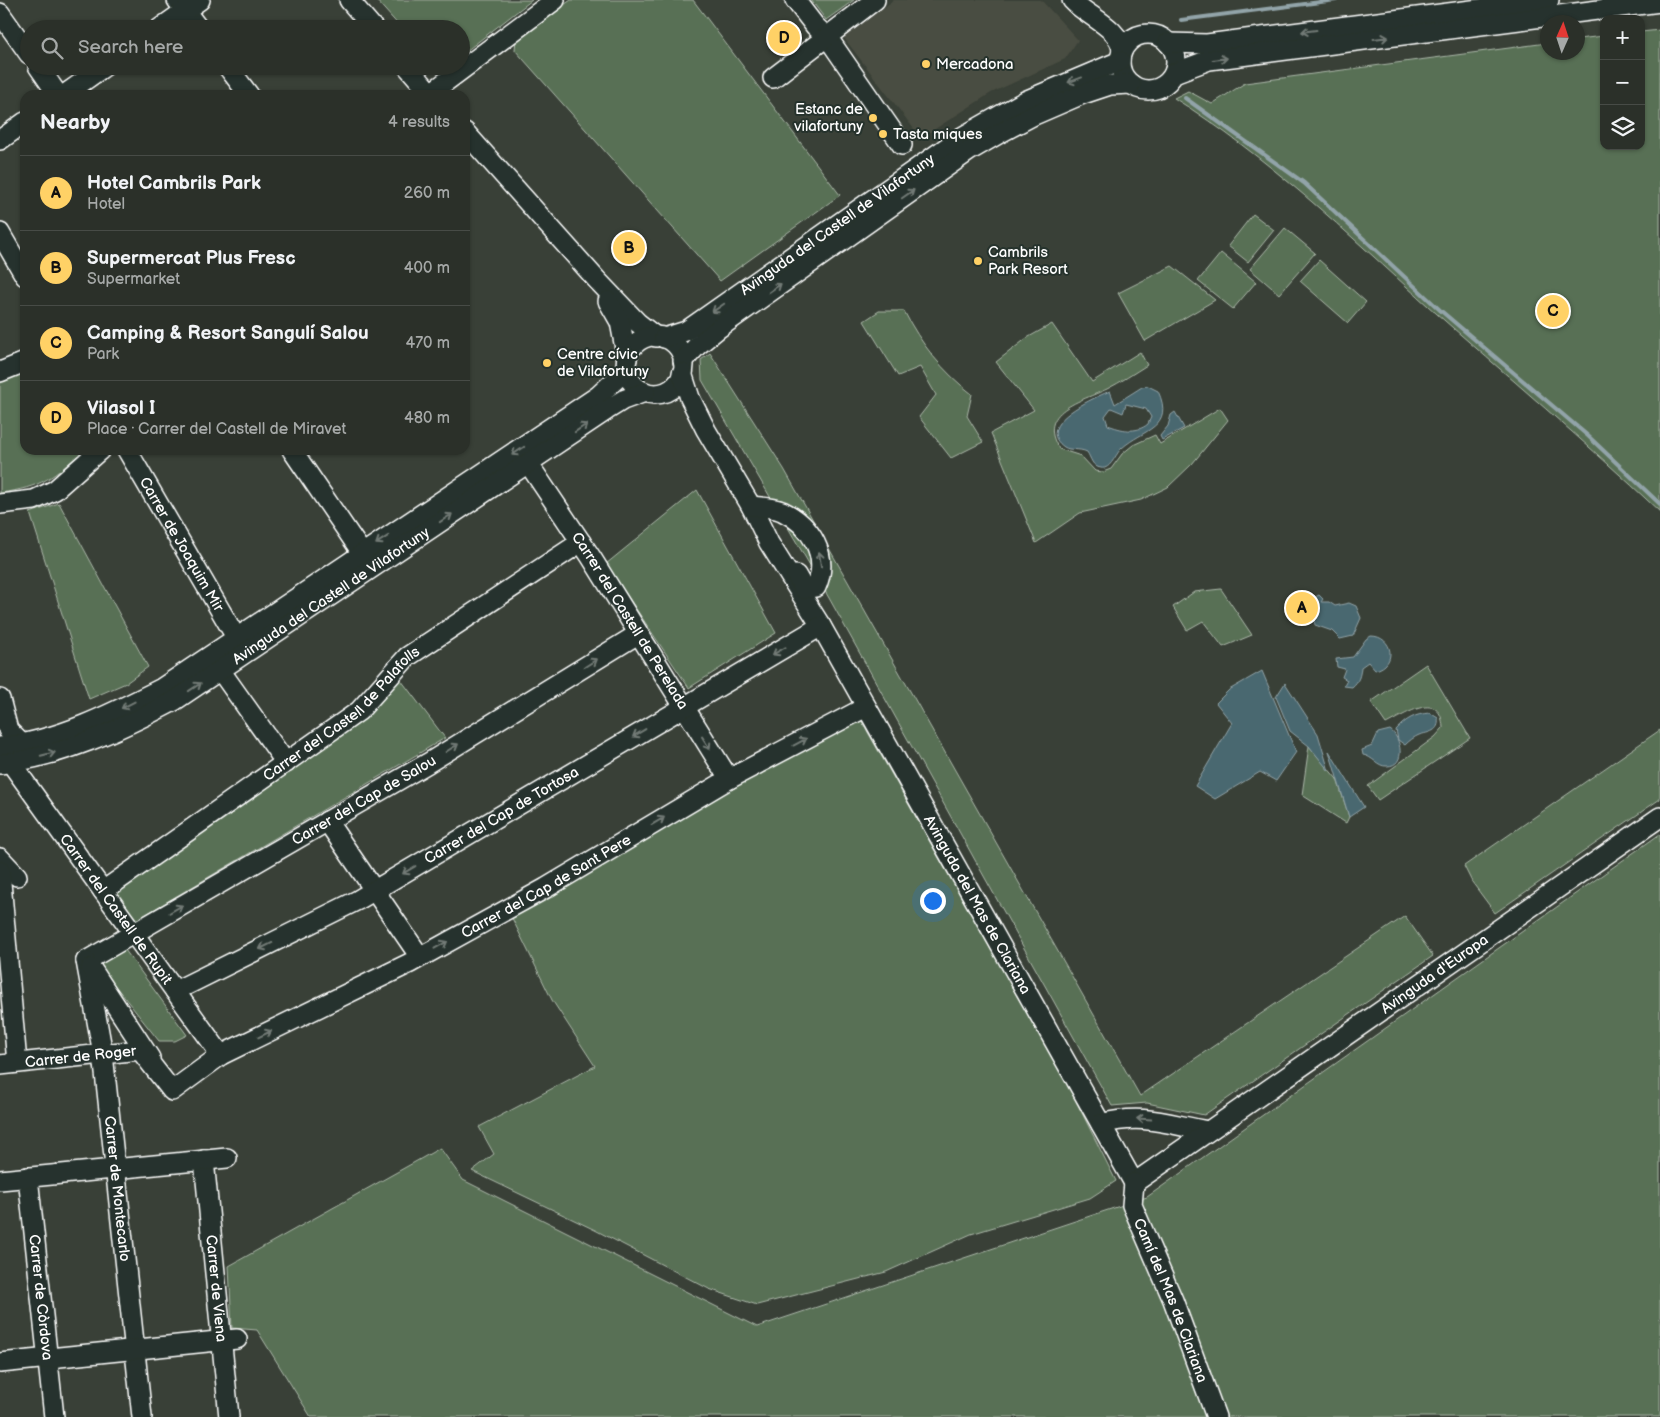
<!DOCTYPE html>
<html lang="en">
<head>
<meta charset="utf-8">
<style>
  body { margin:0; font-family:"Balsamiq Sans",sans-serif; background:#373c35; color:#f1f3f6 }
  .controls { position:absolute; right:15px; top:15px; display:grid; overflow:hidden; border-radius:10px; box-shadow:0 1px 4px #0004 }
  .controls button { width:45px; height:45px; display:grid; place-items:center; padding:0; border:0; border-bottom:1px solid #474b46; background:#2b3029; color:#f1f3f6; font:25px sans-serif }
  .compass { position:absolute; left:1540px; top:15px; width:45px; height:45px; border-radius:50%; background:#2b3029; box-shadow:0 1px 4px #0004; rotate:3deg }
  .you { position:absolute; left:932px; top:900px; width:18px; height:18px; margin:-12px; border:4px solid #fff; border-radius:50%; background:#1a73e8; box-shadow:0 0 0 8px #1a73e833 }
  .badge { display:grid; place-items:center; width:32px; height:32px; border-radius:50%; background:#ffd166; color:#111; font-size:16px; font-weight:700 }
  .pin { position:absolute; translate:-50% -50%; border:2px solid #fff; box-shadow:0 1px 5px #0006 }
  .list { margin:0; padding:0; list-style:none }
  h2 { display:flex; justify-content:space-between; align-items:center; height:65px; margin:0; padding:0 20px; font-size:21px }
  h2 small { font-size:16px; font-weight:400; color:#a6a9a8 }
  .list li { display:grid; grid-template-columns:32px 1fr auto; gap:15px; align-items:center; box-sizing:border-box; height:75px; padding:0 20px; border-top:1px solid #474b46 }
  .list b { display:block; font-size:19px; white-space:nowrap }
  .list p { margin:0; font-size:16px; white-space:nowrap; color:#a6a9a8 }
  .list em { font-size:16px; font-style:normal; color:#a6a9a8 }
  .icon { flex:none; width:28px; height:28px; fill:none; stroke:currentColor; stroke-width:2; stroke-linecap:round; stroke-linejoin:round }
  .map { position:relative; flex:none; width:1660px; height:1417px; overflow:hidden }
  .search { position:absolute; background:#2b3029; box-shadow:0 1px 4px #0004; left:20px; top:20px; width:450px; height:55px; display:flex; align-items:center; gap:12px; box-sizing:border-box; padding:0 18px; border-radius:28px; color:#a6a9a8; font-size:19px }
  .panel { position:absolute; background:#2b3029; box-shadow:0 1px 4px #0004; left:20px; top:90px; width:450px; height:365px; border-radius:15px }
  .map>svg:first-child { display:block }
  .built { fill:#4a4d42 }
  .green { fill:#587055; stroke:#acb8aa }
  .water { fill:#4a6770; stroke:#92a4a9; fill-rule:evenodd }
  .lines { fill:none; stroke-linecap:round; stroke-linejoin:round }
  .stream { stroke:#92a4a9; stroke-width:4 }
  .minor-casing { stroke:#fff; stroke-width:22 }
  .minor { stroke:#26332d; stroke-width:19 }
  .oneway { stroke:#727a76 }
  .poi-dot { fill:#ffd166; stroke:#26332d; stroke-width:2 }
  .labels { text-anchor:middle; stroke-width:4; stroke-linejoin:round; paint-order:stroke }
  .poi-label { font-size:15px; fill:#fff; stroke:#26332d; text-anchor:start }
  .street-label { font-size:15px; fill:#fff; stroke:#26332d }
</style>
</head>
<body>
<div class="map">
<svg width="1660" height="1417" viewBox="0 0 1660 1417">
  <rect width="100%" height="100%" fill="#394037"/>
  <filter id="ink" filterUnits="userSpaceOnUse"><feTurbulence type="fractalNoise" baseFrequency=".02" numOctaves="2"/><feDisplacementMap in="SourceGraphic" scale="10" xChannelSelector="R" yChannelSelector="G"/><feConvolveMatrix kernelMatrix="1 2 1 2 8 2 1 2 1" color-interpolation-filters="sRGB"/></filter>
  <g filter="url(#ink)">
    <path class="built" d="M 894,0 L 1041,0 L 1078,40 L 1065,59 L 991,93 L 921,138 L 844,38 Z"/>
    <g class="green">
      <path d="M 376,0 L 532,0 L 461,55 L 461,29 L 402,29 Z"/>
      <path d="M 571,0 L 693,0 L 840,195 L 720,281 L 515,50 L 516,38 Z"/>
      <path d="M 811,0 L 854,0 L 826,20 Z"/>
      <path d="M 1660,30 L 1660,512 C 1585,441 1506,375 1428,306 C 1347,233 1267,156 1174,98 L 1188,91 L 1212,104 L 1245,83 L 1547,43 L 1548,52 L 1578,52 L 1578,39 L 1604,36 L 1604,146 L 1641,146 L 1641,32 Z"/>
      <path d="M 1253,214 L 1274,230 L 1248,262 L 1228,246 Z"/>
      <path d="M 1285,228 L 1315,253 L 1279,294 L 1250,269 Z"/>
      <path d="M 1221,253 L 1256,282 L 1233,309 L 1198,281 Z"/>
      <path d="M 1319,260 L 1366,302 L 1348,323 L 1300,281 Z"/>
      <path d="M 1172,266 L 1215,300 L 1145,341 L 1118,293 Z"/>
      <path d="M 879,311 L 904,311 C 921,344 942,371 972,394 L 967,416 L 983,442 L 951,458 L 919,417 L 936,395 L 920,367 L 898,376 L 864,321 Z"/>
      <path d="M 1052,324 L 1092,382 L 1140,352 L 1147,365 C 1134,373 1121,382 1107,389 C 1082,401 1035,411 1059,449 L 1081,456 L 1095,471 L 1103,472 L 1111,469 L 1122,454 L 1133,445 L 1155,435 L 1160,444 L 1220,408 L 1228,420 L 1192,464 L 1168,487 L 1141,500 L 1080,513 L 1036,543 L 991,433 L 1034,410 L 996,362 L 1027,338 Z"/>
      <path d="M 710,353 L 784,469 L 1140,1096 L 1405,916 L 1433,956 L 1204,1115 L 1147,1103 L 1112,1106 L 829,598 L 702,380 L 701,360 Z"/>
      <path d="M 25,372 L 25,450 L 84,450 C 53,478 42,487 0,493 L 0,383 Z"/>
      <path d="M 697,490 L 776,633 L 689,688 L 606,564 Z"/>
      <path d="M 59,503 L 148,667 L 126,683 L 89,699 L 30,513 Z"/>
      <path d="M 1221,589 L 1252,635 L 1223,647 L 1203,621 L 1187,630 L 1173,607 L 1194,592 Z"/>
      <path d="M 1426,664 L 1470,738 L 1378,800 L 1368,786 L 1435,737 L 1443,728 C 1441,689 1406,714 1386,724 L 1371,702 Z"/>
      <path d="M 398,676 L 445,738 L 136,920 L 114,892 Z"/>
      <path d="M 861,720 L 1073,1095 L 1116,1181 L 1090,1198 L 971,1234 L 886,1272 L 757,1305 L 709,1289 L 595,1230 L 472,1171 L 494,1154 L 479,1127 L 595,1066 L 552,1000 L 510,914 L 786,757 Z"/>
      <path d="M 1660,730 L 1660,799 L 1495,913 L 1472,882 L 1464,866 Z"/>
      <path d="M 1309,746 L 1337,779 L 1349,817 L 1346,823 L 1302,795 Z"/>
      <path d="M 1660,834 L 1660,1417 L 311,1417 L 257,1330 L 232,1328 L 229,1266 L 440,1148 L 463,1180 L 757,1327 L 1147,1197 Z"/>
      <path d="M 125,950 L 187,1035 L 175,1041 L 159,1041 L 97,963 Z"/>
    </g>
    <g class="water">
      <path d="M 1148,386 L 1158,391 C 1175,428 1143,429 1122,448 C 1115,454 1111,470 1101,468 C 1092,467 1091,458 1087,452 C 1079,448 1070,451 1064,447 C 1032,424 1096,397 1110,391 L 1115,404 L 1142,387 ZM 1126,404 L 1146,409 L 1151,417 L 1148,424 C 1136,434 1121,430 1108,425 L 1105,416 L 1111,408 L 1123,413 Z"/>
      <path d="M 1175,412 L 1184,428 L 1162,440 L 1160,436 L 1168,426 L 1171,415 Z"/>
      <path d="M 1319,595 L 1323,599 L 1321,602 L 1329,602 L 1335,606 L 1349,603 L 1356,606 L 1361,618 L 1353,636 L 1340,639 L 1332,631 L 1315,625 L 1313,616 L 1307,611 L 1308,601 Z"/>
      <path d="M 1371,636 C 1393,636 1398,665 1375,670 L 1368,662 L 1361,667 C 1360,676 1359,681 1352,687 L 1344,686 L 1347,680 L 1342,677 L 1345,669 L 1337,667 L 1336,659 L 1353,657 L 1366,639 Z"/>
      <path d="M 1262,671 L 1296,752 L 1276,781 L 1260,772 L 1215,799 L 1195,786 L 1232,723 L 1216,703 L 1229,690 Z"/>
      <path d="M 1285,683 L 1318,734 L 1329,771 L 1309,746 L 1290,731 L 1276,697 Z"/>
      <path d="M 1430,713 L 1438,718 C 1440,732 1429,732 1419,735 C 1414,737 1409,741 1405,745 L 1398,740 L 1396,730 C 1406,719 1415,714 1430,713 Z"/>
      <path d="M 1390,730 C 1401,737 1407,766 1387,766 C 1378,767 1372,756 1363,755 L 1362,750 L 1372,746 L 1378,733 Z"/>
      <path d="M 1329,751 L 1364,807 L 1349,817 Z"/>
    </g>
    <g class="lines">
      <g class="stream">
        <path d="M 1181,20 L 1336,0"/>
        <path d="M 1185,98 L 1304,183 L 1440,310 L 1588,436 L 1660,504"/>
      </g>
      <g class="minor-casing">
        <g id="minor">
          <path d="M 177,0 L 199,29"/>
          <path d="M 349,0 L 374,29"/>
          <path d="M 795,0 L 815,26 L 828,38 L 902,145"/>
          <path d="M 1072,0 C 1086,16 1121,28 1122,51"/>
          <path d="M 0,13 L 29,54"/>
          <path d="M 159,29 L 200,0"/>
          <circle cx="1148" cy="62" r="28"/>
          <path d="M 1168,43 L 1207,44 L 1549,0"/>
          <path d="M 38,66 L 58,95"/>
          <path d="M 227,66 L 249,95"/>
          <path d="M 407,66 L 432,95"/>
          <path d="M 1174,73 L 1209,60 L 1660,2"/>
          <path d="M 773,78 L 875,0"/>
          <path d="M 64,95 L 105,66"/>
          <path d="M 428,95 L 555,0"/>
          <path d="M 465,132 L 597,280 L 638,323 L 656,337"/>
          <path d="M 0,140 L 25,122"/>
          <path d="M 0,233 L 25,276"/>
          <path d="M 608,301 L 620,322 L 627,359"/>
          <circle cx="655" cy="365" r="29"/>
          <path id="s1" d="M 664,338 L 686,331 L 960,138 L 1025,101 L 1120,61"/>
          <path d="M 683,361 L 697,346 L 719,328 L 969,151 L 1000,133 L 1032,116 L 1083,94 L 1110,85 L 1131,84"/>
          <path d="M 0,372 L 25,362"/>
          <path id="s2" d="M 682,373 L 690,398 L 706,430 L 751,506 L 769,543 L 821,626 L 1134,1183"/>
          <path id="s3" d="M 127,450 L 237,639"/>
          <path d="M 292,450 L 362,553"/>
          <path id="s4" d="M 528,463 L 591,557 L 729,779"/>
          <path d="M 0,504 L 34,500 L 55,490 L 100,450"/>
          <path d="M 751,506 C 760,507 773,507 782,511 C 811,525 830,556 816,587 L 804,589 L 796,575"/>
          <path d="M 220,670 L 286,763"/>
          <path d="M 0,699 L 8,730 L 22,744"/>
          <path d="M 0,747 C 58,741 111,714 162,688 L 598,396 L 626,370"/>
          <path id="s5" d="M 11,763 L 221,1055"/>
          <path id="s6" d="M 0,764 C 63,756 119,730 174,701 L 607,410 L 623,400 L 645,392"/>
          <path d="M 327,821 L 420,957"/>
          <path d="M 0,858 L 17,876"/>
          <path d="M 0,871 L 17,1063"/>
          <path id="s7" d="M 103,891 L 359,711 L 407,657 L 581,542"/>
          <path id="s8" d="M 86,961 L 428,763 L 638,634"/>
          <path id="s9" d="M 86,961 L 103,1054 L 142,1417"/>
          <path d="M 91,968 L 150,1058"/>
          <path id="s10" d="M 175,991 L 358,900 L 821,626"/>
          <path id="s11" d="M 0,1065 L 140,1050 L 172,1091 L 221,1055 L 410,963 L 546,888 L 729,779 L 866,707"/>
          <path d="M 1101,1124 C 1143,1113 1167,1124 1208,1131"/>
          <path id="s12" d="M 204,1160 L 229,1417"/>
          <path id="s13" d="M 28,1177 L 54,1417"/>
          <path d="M 0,1180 L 227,1158"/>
          <path id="s14" d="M 1134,1183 L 1660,817"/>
          <path id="s15" d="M 1134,1183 L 1132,1205 L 1173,1300 L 1216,1417"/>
          <path d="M 0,1363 L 237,1339"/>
        </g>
      </g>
      <use href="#minor" class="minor"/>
    </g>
    <defs><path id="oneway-shaft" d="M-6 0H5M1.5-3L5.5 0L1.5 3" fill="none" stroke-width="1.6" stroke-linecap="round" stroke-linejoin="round" transform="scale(1.25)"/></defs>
    <g class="oneway">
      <use href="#oneway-shaft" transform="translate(1309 31) rotate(173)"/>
      <use href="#oneway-shaft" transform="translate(1381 38) rotate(-7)"/>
      <use href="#oneway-shaft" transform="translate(1220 59) rotate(-7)"/>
      <use href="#oneway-shaft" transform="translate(1075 80) rotate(160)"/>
      <use href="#oneway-shaft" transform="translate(908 194) rotate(-35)"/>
      <use href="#oneway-shaft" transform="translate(775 288) rotate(-35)"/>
      <use href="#oneway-shaft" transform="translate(718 308) rotate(145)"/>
      <use href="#oneway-shaft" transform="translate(581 428) rotate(-34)"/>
      <use href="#oneway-shaft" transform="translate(518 451) rotate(146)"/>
      <use href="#oneway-shaft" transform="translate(446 518) rotate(-34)"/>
      <use href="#oneway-shaft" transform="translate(382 540) rotate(147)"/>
      <use href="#oneway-shaft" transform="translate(820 559) rotate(-98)"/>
      <use href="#oneway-shaft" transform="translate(779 651) rotate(150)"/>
      <use href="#oneway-shaft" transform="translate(591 663) rotate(-32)"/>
      <use href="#oneway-shaft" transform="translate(195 687) rotate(-34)"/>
      <use href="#oneway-shaft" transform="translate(128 705) rotate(153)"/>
      <use href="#oneway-shaft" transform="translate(639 733) rotate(149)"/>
      <use href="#oneway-shaft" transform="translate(800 742) rotate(-28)"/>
      <use href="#oneway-shaft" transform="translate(706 743) rotate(58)"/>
      <use href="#oneway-shaft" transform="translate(452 748) rotate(-32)"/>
      <use href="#oneway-shaft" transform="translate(48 754) rotate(-14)"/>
      <use href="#oneway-shaft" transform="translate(658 821) rotate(-31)"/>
      <use href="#oneway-shaft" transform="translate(409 870) rotate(149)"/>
      <use href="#oneway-shaft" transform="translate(176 909) rotate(-30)"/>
      <use href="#oneway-shaft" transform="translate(441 945) rotate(-29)"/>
      <use href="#oneway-shaft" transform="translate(266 946) rotate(154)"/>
      <use href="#oneway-shaft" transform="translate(265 1034) rotate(-26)"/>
      <use href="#oneway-shaft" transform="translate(1144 1119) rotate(-176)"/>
    </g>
  </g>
  <g class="poi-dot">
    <circle cx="926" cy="64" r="5"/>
    <circle cx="873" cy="118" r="5"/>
    <circle cx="883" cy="134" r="5"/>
    <circle cx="978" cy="261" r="5"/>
    <circle cx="547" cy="363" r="5"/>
  </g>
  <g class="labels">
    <g class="poi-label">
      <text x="936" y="69">Mercadona</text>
      <text x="863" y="114" text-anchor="end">Estanc de<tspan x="863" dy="17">vilafortuny</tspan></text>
      <text x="893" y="139">Tasta miques</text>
      <text x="988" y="257">Cambrils<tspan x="988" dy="17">Park Resort</tspan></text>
      <text x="557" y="359">Centre cívic<tspan x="557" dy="17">de Vilafortuny</tspan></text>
    </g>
    <g class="street-label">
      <text dy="5" stroke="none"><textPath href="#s1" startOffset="208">Avinguda del Castell de Vilafortuny</textPath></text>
      <text dy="5" stroke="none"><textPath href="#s3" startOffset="109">Carrer de Joaquim Mir</textPath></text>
      <text dy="5" stroke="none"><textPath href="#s6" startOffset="375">Avinguda del Castell de Vilafortuny</textPath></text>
      <text dy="5" stroke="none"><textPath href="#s4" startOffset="188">Carrer del Castell de Perelada</textPath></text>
      <text dy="5" stroke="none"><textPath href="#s7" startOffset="298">Carrer del Castell de Palafolls</textPath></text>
      <text dy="5" stroke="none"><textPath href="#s8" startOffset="321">Carrer del Cap de Salou</textPath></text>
      <text dy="5" stroke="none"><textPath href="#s10" startOffset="371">Carrer del Cap de Tortosa</textPath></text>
      <text dy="5" stroke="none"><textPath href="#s11" startOffset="620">Carrer del Cap de Sant Pere</textPath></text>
      <text dy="5" stroke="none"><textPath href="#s2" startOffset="609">Avinguda del Mas de Clariana</textPath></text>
      <text dy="5" stroke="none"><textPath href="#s5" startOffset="180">Carrer del Castell de Rupit</textPath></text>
      <text dy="5" stroke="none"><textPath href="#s14" startOffset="366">Avinguda d'Europa</textPath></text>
      <text dy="5" stroke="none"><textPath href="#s11" startOffset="81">Carrer de Roger</textPath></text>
      <text dy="5" stroke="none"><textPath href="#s9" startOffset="230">Carrer de Montecarlo</textPath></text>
      <text dy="5" stroke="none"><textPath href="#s12" startOffset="129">Carrer de Viena</textPath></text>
      <text dy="5" stroke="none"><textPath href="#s13" startOffset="121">Carrer de Còrdova</textPath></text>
      <text dy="5" stroke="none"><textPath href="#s15" startOffset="125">Camí del Mas de Clariana</textPath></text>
    </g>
  </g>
</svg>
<div class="controls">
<button>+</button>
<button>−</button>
<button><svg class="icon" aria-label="layers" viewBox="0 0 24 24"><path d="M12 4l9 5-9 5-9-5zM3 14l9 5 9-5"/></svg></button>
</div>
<svg class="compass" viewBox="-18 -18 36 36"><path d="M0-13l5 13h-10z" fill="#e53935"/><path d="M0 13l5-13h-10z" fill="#a6a9a8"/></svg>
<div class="you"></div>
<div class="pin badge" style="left:1302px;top:608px">A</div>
<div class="pin badge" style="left:629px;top:248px">B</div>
<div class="pin badge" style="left:1553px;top:311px">C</div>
<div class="pin badge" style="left:784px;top:38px">D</div>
<div class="search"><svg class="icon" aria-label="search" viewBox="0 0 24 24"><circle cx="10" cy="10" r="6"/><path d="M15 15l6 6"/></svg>Search here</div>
<section class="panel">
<h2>Nearby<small>4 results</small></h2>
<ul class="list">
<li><span class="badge">A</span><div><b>Hotel Cambrils Park</b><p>Hotel</p></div><em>260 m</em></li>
<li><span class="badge">B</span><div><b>Supermercat Plus Fresc</b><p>Supermarket</p></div><em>400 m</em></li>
<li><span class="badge">C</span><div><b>Camping &amp; Resort Sangulí Salou</b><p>Park</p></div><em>470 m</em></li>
<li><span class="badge">D</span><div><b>Vilasol I</b><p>Place · Carrer del Castell de Miravet</p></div><em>480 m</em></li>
</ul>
</section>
</div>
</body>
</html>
